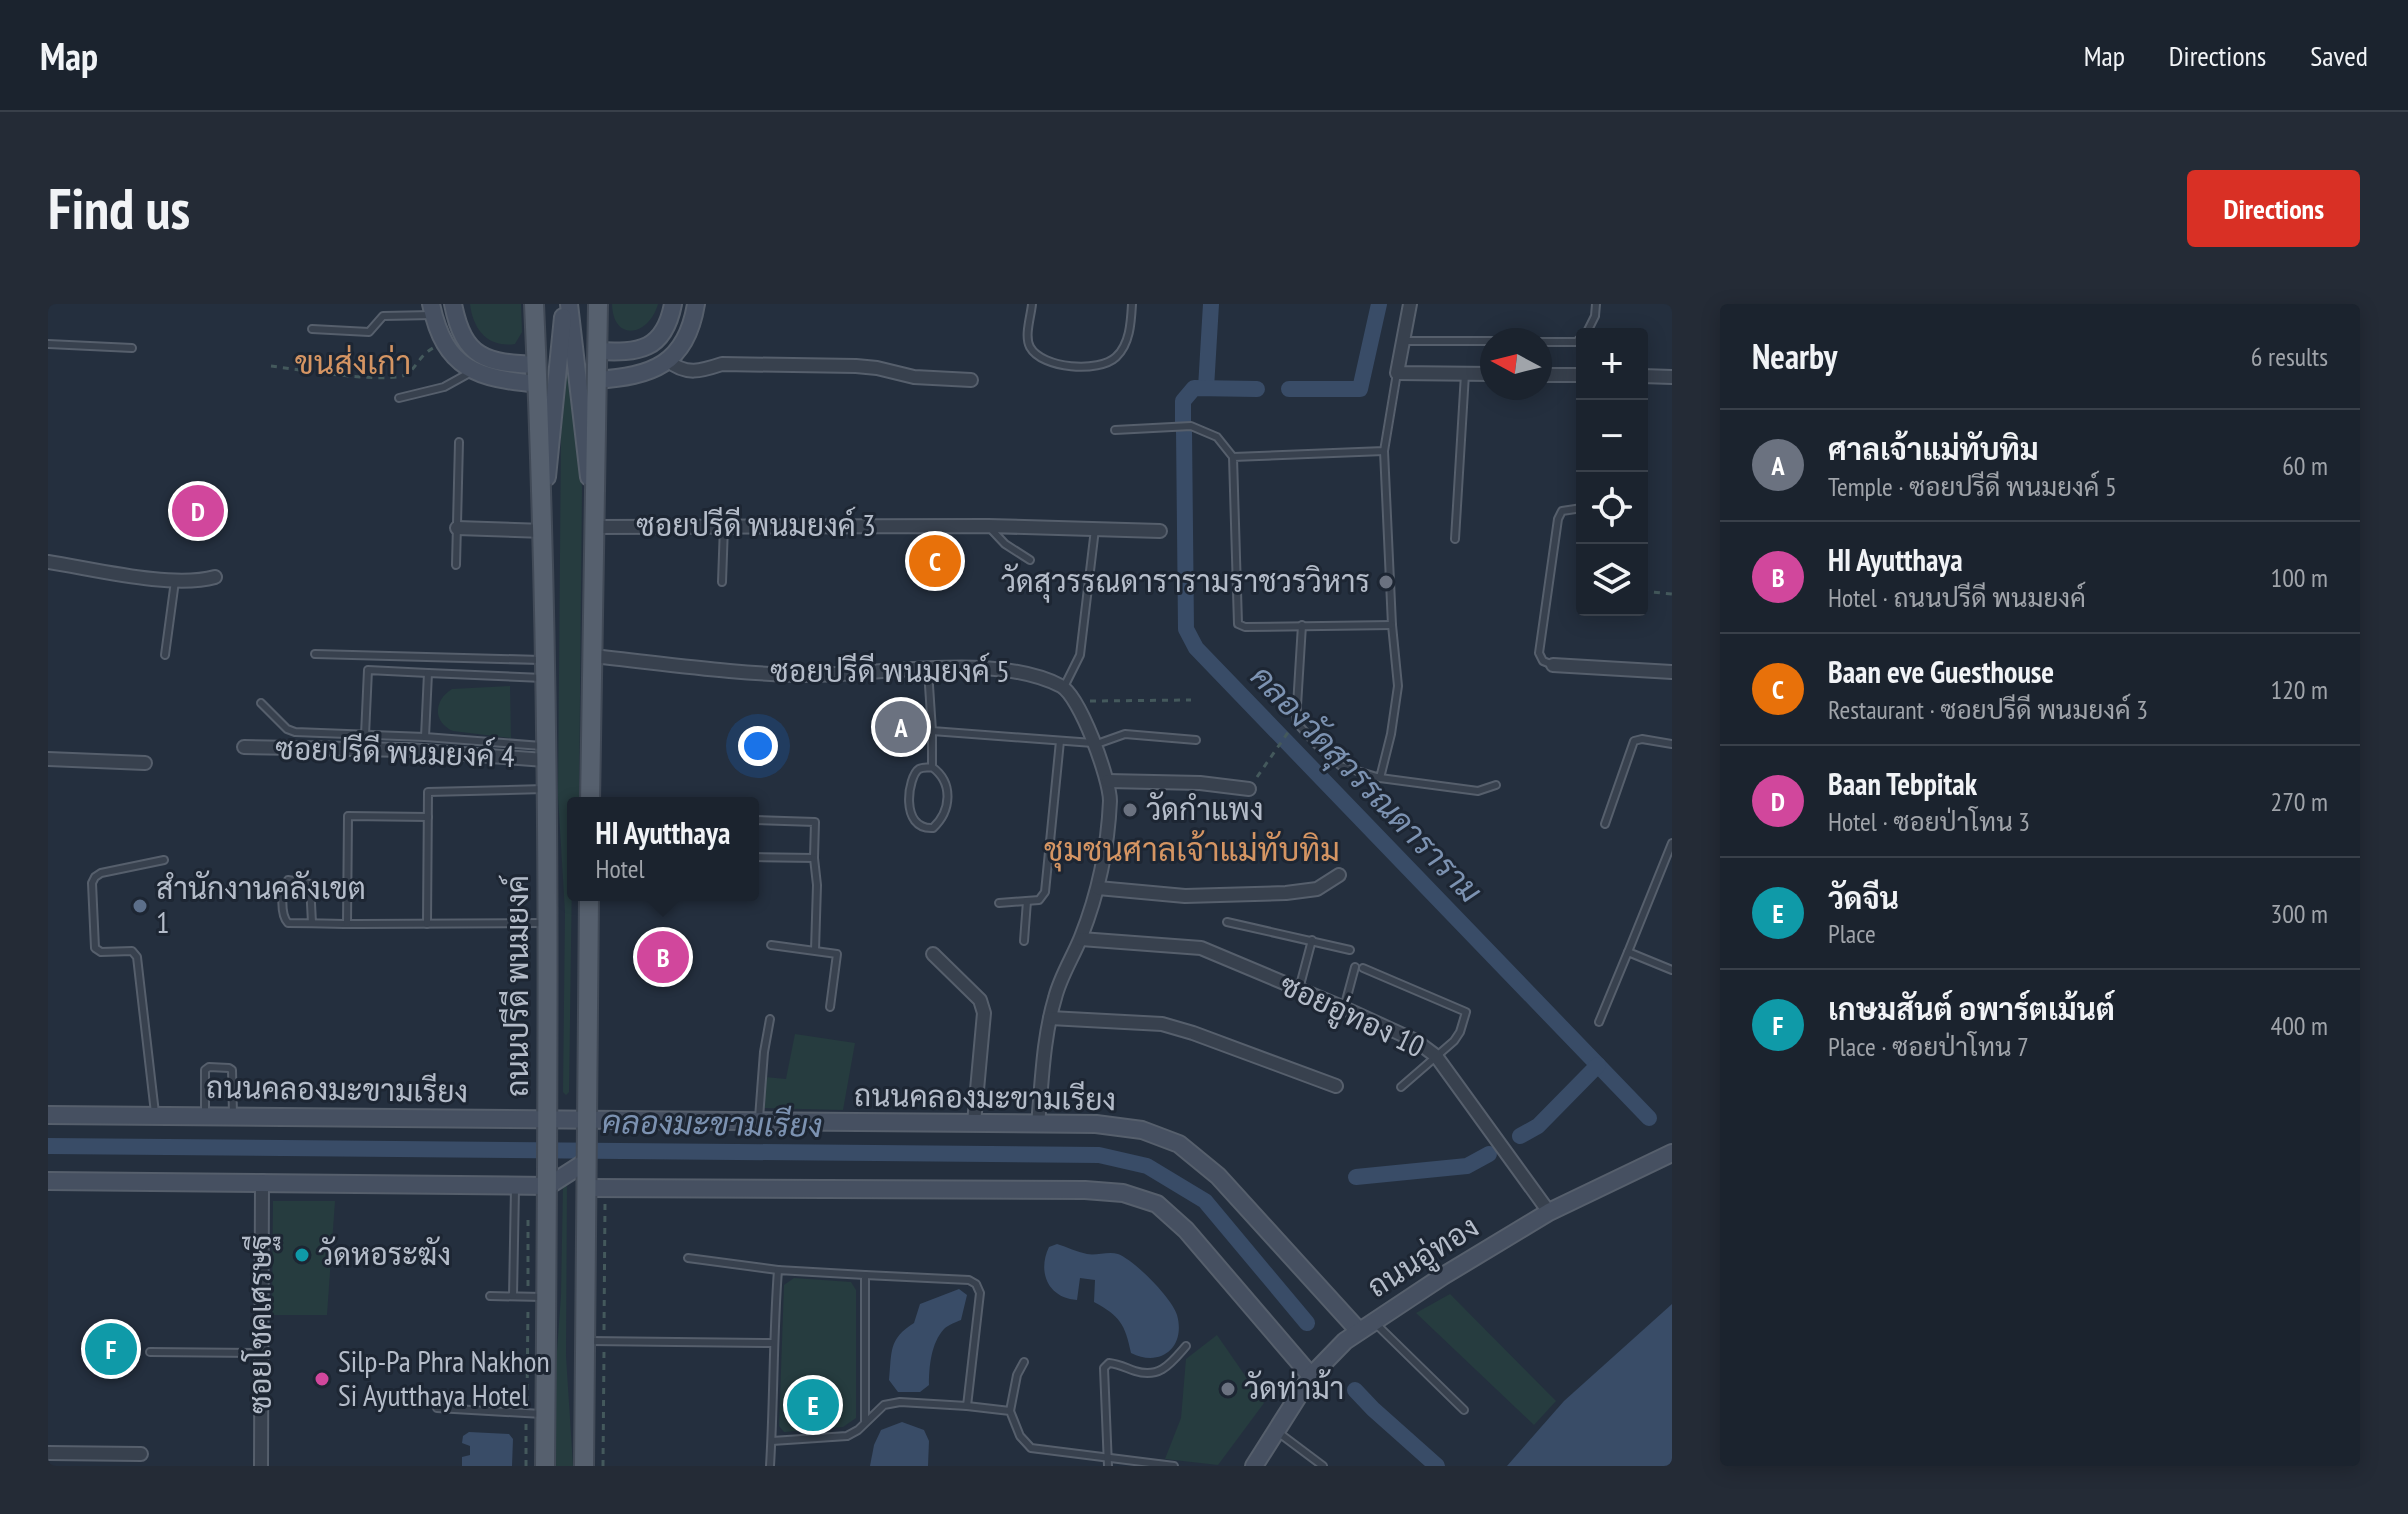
<!DOCTYPE html>
<html lang="en">
<head>
<meta charset="utf-8">
<style>
  body { margin:0; font-family:"PT Sans Narrow",Sarabun,sans-serif; background:#242b36; color:#f1f3f6 }
  .controls { position:absolute; right:24px; top:24px; display:grid; overflow:hidden; border-radius:8px; box-shadow:0 4px 20px #0003 }
  .controls button { width:72px; height:72px; display:grid; place-items:center; padding:0; border:0; border-bottom:2px solid #39404a; background:#1b232e; color:#f1f3f6; font:40px sans-serif }
  .compass { position:absolute; left:1432px; top:24px; width:72px; height:72px; border-radius:50%; background:#1b232e; box-shadow:0 4px 20px #0003; rotate:277deg }
  .you { position:absolute; left:710px; top:442px; width:28px; height:28px; margin:-20px; border:6px solid #fff; border-radius:50%; background:#1a73e8; box-shadow:0 0 0 12px #1a73e833 }
  .badge { display:grid; place-items:center; width:52px; height:52px; border-radius:50%; background:#d93025; color:#fff; font-size:26px; font-weight:700 }
  .pin { position:absolute; translate:-50% -50%; border:4px solid #fff; box-shadow:0 2px 8px #0006 }
  .popup { position:absolute; left:519px; top:493px; width:192px; height:104px; box-sizing:border-box; display:grid; place-content:center; border-radius:8px; background:#1b232e; filter:drop-shadow(0 2px 6px #0005); font-size:26px; white-space:nowrap; color:#a0a4aa }
  .popup b { font-size:30px; color:#f1f3f6 }
  .popup::after { content:''; position:absolute; left:50%; top:100%; margin-left:-16px; border:16px solid transparent; border-top-color:#1b232e }
  .list { margin:0; padding:0; list-style:none }
  h2 { display:flex; justify-content:space-between; align-items:center; height:104px; margin:0; padding:0 32px; font-size:34px }
  h2 small { font-size:26px; font-weight:400; color:#a0a4aa }
  .list li { display:grid; grid-template-columns:52px 1fr auto; gap:24px; align-items:center; box-sizing:border-box; height:112px; padding:0 32px; border-top:2px solid #39404a }
  .list b { display:block; font-size:30px; white-space:nowrap }
  .list p { margin:0; font-size:26px; white-space:nowrap; color:#a0a4aa }
  .list em { font-size:26px; font-style:normal; color:#a0a4aa }
  .icon { flex:none; width:44px; height:44px; fill:none; stroke:currentColor; stroke-width:2; stroke-linecap:round; stroke-linejoin:round }
  .map { position:relative; flex:none; width:1624px; height:1162px; overflow:hidden; border-radius:8px }
  header { display:flex; align-items:center; gap:48px; box-sizing:border-box; height:112px; padding:0 40px; background:#1b232e; border-bottom:2px solid #39404a }
  header strong { font-size:38px }
  nav { display:flex; gap:44px; margin-inline-start:auto; font-size:28px }
  .intro { display:flex; align-items:center; justify-content:space-between; box-sizing:border-box; height:192px; padding:0 48px }
  h1 { margin:0; font-size:56px }
  .button { padding:20px 36px; border-radius:8px; background:#d93025; color:#fff; font-size:28px; font-weight:700 }
  main { display:flex; gap:48px; padding:0 48px }
  aside { flex:1; background:#1b232e; border-radius:8px; box-shadow:0 4px 20px #0003 }
  .map>svg:first-child { display:block }
  .green { fill:#263c3f }
  .water { fill:#394c67 }
  .lines { fill:none; stroke-linecap:round; stroke-linejoin:round }
  .canal { stroke:#394c67; stroke-width:16 }
  .lane-casing { stroke:#565f6c; stroke-width:10 }
  .street-casing { stroke:#565f6c; stroke-width:16 }
  .secondary-casing { stroke:#565f6c; stroke-width:20 }
  .primary-casing { stroke:#414a57; stroke-width:22 }
  .path { stroke:#44595c; stroke-width:3; stroke-dasharray:6 6; stroke-linecap:butt }
  .lane { stroke:#38414e; stroke-width:6 }
  .street { stroke:#38414e; stroke-width:12 }
  .secondary { stroke:#465061; stroke-width:16 }
  .primary { stroke:#56606e; stroke-width:18 }
  .worship-dot { fill:#6b7280; stroke:#1d2633; stroke-width:3 }
  .service-dot { fill:#5c6f8a; stroke:#1d2633; stroke-width:3 }
  .culture-dot { fill:#0f9aa8; stroke:#1d2633; stroke-width:3 }
  .hotel-dot { fill:#d1479c; stroke:#1d2633; stroke-width:3 }
  .labels { text-anchor:middle; stroke-width:6; stroke-linejoin:round; paint-order:stroke }
  .street-label { font-size:30px; fill:#b4bcc9; stroke:#1d2633 }
  .poi-label { font-size:30px; fill:#b4bcc9; stroke:#1d2633; text-anchor:start }
  .neighbourhood-label { font-size:32px; fill:#d59563; stroke:#1d2633 }
  .water-label { font-size:32px; font-style:italic; fill:#7c92b1; stroke:#1d2633 }
</style>
</head>
<body>
<header>
<strong>Map</strong>
<nav><a>Map</a><a>Directions</a><a>Saved</a></nav>
</header>
<div class="intro"><h1>Find us</h1><a class="button">Directions</a></div>
<main>
<div class="map">
<svg width="1624" height="1162" viewBox="0 0 1624 1162">
  <rect width="100%" height="100%" fill="#242f3e"/>
  <g class="green">
    <path d="M 422,0 L 473,0 L 474,28 L 467,40 C 440,44 425,26 422,0 Z"/>
    <path d="M 564,0 L 610,0 C 601,32 565,39 564,0 Z"/>
    <path d="M 519,64 L 521,64 L 534,183 L 531,499 L 525,499 L 521,788 L 518,791 L 515,788 L 517,608 L 510,492 L 513,128 Z"/>
    <path d="M 462,382 L 463,434 L 405,427 C 384,418 386,396 404,385 Z"/>
    <path d="M 747,730 L 807,739 L 795,806 L 714,804 L 717,773 L 738,775 Z"/>
    <path d="M 519,878 L 518,1052 L 525,1162 L 504,1162 L 505,1101 L 513,992 L 515,880 Z"/>
    <path d="M 225,897 L 287,897 L 279,1011 L 224,1011 Z"/>
    <path d="M 746,974 L 803,978 L 808,986 L 808,1114 L 795,1123 L 736,1128 L 731,1122 L 736,981 Z"/>
    <path d="M 1402,990 L 1508,1097 L 1486,1121 L 1368,1009 Z"/>
    <path d="M 1169,1031 L 1216,1099 L 1170,1161 L 1117,1155 L 1133,1114 L 1138,1055 Z"/>
  </g>
  <g class="water">
    <path d="M 1009,940 C 1019,943 1029,948 1039,950 C 1048,952 1060,947 1070,950 C 1086,956 1124,994 1129,1011 C 1138,1043 1113,1064 1083,1049 C 1077,1020 1072,1012 1046,998 L 1047,976 L 1032,974 L 1029,996 C 1000,994 989,968 1001,943 Z"/>
    <path d="M 911,985 L 919,991 L 913,1016 C 908,1018 900,1021 896,1025 C 883,1039 881,1063 881,1081 L 872,1088 L 850,1088 L 841,1076 C 844,1048 840,1035 866,1019 L 872,1000 Z"/>
    <path d="M 1624,1000 L 1624,1162 L 1459,1162 L 1516,1097 Z"/>
    <path d="M 854,1118 L 876,1126 L 881,1137 L 880,1162 L 822,1162 L 826,1141 L 833,1126 Z"/>
    <path d="M 421,1128 L 461,1130 L 465,1135 L 464,1162 L 414,1162 L 414,1153 L 422,1151 L 422,1142 L 414,1139 L 415,1132 Z"/>
  </g>
  <g class="lines">
    <g class="canal">
      <path d="M 1158,84 L 1163,0"/>
      <path d="M 1241,85 L 1312,85 L 1331,0"/>
      <path d="M 1135,119 L 1135,97 L 1146,84 L 1209,85"/>
      <path d="M 1136,126 L 1138,325 L 1148,344 L 1601,814"/>
      <path d="M 1472,832 L 1490,822 L 1550,761"/>
      <path d="M 0,842 L 1051,851 L 1099,862 L 1157,897 L 1259,1019"/>
      <path d="M 1308,873 L 1419,862 L 1441,850"/>
      <path d="M 1307,1086 L 1325,1105 L 1389,1162"/>
    </g>
    <g class="lane-casing">
      <g id="lane">
        <path d="M 984,0 C 983,12 976,32 982,43 C 994,65 1051,69 1068,53 C 1082,40 1083,18 1084,0"/>
        <path d="M 264,25 L 321,28 L 335,12 L 385,11"/>
        <path d="M 1538,30 L 1547,12 L 1548,0"/>
        <path d="M 1356,37 L 1444,37"/>
        <path d="M 1492,38 L 1528,38 L 1534,33"/>
        <path d="M 0,40 L 84,44"/>
        <path d="M 351,94 L 396,83 L 425,67"/>
        <path d="M 1067,126 L 1143,122 L 1169,133 L 1185,153"/>
        <path d="M 941,223 L 957,240 L 982,256"/>
        <path d="M 1407,235 L 1417,70"/>
        <path d="M 408,261 L 411,138"/>
        <path d="M 674,278 L 676,222"/>
        <path d="M 1254,321 L 1248,418 L 1268,440 L 1293,462 L 1332,474 L 1343,430 L 1350,382 L 1344,321 L 1336,147"/>
        <path d="M 1344,321 L 1197,323 L 1190,320 L 1185,153 L 1336,147 L 1349,69"/>
        <path d="M 267,350 L 493,356"/>
        <path d="M 117,351 L 127,277"/>
        <path d="M 1505,361 L 1495,357 L 1491,349 L 1510,215 L 1514,207 L 1534,204"/>
        <path d="M 880,366 L 884,427 L 1045,439"/>
        <path d="M 1016,383 L 1032,351 L 1047,225"/>
        <path d="M 213,399 L 239,425 L 247,428 L 377,433"/>
        <path d="M 317,431 L 320,366 L 380,369"/>
        <path d="M 1046,441 L 1077,430 L 1148,436"/>
        <path d="M 494,442 L 377,433 L 380,369 L 495,374"/>
        <path d="M 884,463 C 906,479 903,507 885,524 C 851,526 860,472 871,465 C 875,463 880,464 884,463 L 884,427"/>
        <path d="M 1332,474 L 1430,487 L 1448,481"/>
        <path d="M 705,516 L 767,518 L 766,554 L 705,553"/>
        <path d="M 1557,520 L 1586,437 L 1594,435 L 1624,440"/>
        <path d="M 1624,539 L 1580,648 L 1624,666"/>
        <path d="M 766,554 L 769,581 L 767,646"/>
        <path d="M 951,599 L 991,596 L 997,588 L 1012,437"/>
        <path d="M 1179,618 L 1302,646"/>
        <path d="M 264,619 L 262,580 L 240,576 C 233,586 232,610 240,619 C 263,619 287,620 310,620 L 497,619"/>
        <path d="M 299,620 L 300,512 L 380,513"/>
        <path d="M 379,620 L 380,488 L 497,485"/>
        <path d="M 976,637 L 979,597"/>
        <path d="M 723,641 L 789,650 L 782,703"/>
        <path d="M 1315,664 L 1418,708 L 1412,728 L 1406,737 L 1353,783"/>
        <path d="M 1251,685 L 1264,636"/>
        <path d="M 1296,704 L 1307,663"/>
        <path d="M 1551,718 L 1580,648"/>
        <path d="M 107,809 L 89,653 L 84,647 L 53,648 L 47,644 L 44,579 L 47,573 L 53,569 L 116,556"/>
        <path d="M 157,809 L 157,766 L 161,763 L 181,764 L 184,766 L 185,811"/>
        <path d="M 711,814 L 716,748 L 722,715"/>
        <path d="M 640,954 L 730,966"/>
        <path d="M 442,992 L 495,993"/>
        <path d="M 465,992 L 467,884"/>
        <path d="M 1328,1020 L 1416,1106"/>
        <path d="M 541,1037 L 725,1039"/>
        <path d="M 102,1048 L 213,1049"/>
        <path d="M 919,1102 L 962,1107 L 972,1132 L 983,1144 L 1126,1162"/>
        <path d="M 389,1104 L 494,1110"/>
        <path d="M 962,1107 L 969,1071 L 976,1058"/>
        <path d="M 1231,1129 L 1275,1162"/>
        <path d="M 724,1137 L 799,1132 L 810,1126 L 836,1101 L 852,1098 L 919,1102 L 932,989 L 928,980 L 921,976 L 817,971"/>
        <path d="M 722,1162 C 726,1096 725,1031 730,966 L 817,971 L 817,1117"/>
        <path d="M 1060,1162 L 1056,1064 L 1061,1059 C 1071,1060 1078,1064 1087,1067 C 1112,1075 1123,1059 1138,1042"/>
      </g>
    </g>
    <g class="street-casing">
      <g id="street">
        <path d="M 1362,0 L 1349,69 L 1444,70"/>
        <path d="M 619,56 C 638,72 653,67 674,60 L 808,62 L 829,64 L 866,73 L 923,76"/>
        <path d="M 1492,71 L 1534,71"/>
        <path d="M 1594,72 L 1624,73"/>
        <path d="M 545,223 L 940,222 L 1112,227"/>
        <path d="M 409,224 L 496,227"/>
        <path d="M 0,258 C 46,265 124,285 167,273"/>
        <path d="M 544,352 C 613,359 692,371 761,371 C 834,371 948,348 1013,382 C 1032,392 1062,475 1062,497 C 1060,543 1050,590 1033,633 C 1025,653 1012,673 1007,694 C 995,734 994,778 990,820"/>
        <path d="M 1505,361 L 1624,368"/>
        <path d="M 196,443 L 361,446 L 497,456"/>
        <path d="M 0,455 L 97,459"/>
        <path d="M 1060,477 L 1152,479 L 1201,485"/>
        <path d="M 1050,584 L 1137,592 L 1238,589 L 1269,585 L 1291,571"/>
        <path d="M 1033,635 L 1153,644 L 1296,704 L 1368,737 L 1388,752 L 1501,908"/>
        <path d="M 885,650 L 932,696 L 936,709 L 926,819"/>
        <path d="M 1002,714 L 1114,720 L 1145,729 L 1288,782"/>
        <path d="M 0,1149 L 93,1150"/>
        <path d="M 213,1162 L 214,877"/>
      </g>
    </g>
    <g class="secondary-casing">
      <g id="secondary">
        <path d="M 383,0 C 397,66 429,74 490,80"/>
        <path d="M 405,0 C 416,55 438,59 489,61"/>
        <path d="M 521,0 L 541,173"/>
        <path d="M 549,47 C 591,49 616,47 625,0"/>
        <path d="M 548,76 C 604,72 638,61 648,0"/>
        <path d="M 499,173 L 515,13"/>
        <path d="M 0,811 L 1048,820 L 1094,826 L 1131,840 L 1170,872 L 1311,1027"/>
        <path d="M 0,877 L 500,882 L 539,857"/>
        <path d="M 539,884 L 1037,886 L 1075,889 L 1109,900 L 1138,926 L 1263,1072"/>
        <path d="M 1206,1162 L 1263,1072 L 1297,1037 L 1395,972 L 1501,908 L 1624,849"/>
      </g>
    </g>
    <g class="primary-casing">
      <g id="primary">
        <path d="M 486,0 C 504,387 500,775 497,1162"/>
        <path d="M 542,499 L 550,0"/>
        <path d="M 536,1162 L 541,591"/>
      </g>
    </g>
    <g class="path">
      <path d="M 223,62 C 246,65 343,81 359,70 C 369,63 371,52 385,44"/>
      <path d="M 1594,287 L 1624,290"/>
      <path d="M 1042,397 L 1143,396"/>
      <path d="M 1209,473 L 1241,427"/>
      <path d="M 480,982 L 480,910"/>
      <path d="M 556,1026 L 557,898"/>
      <path d="M 479,1098 L 480,1002"/>
      <path d="M 478,1162 L 478,1118"/>
      <path d="M 555,1162 L 556,1046"/>
    </g>
    <use href="#lane" class="lane"/>
    <use href="#street" class="street"/>
    <use href="#secondary" class="secondary"/>
    <use href="#primary" class="primary"/>
  </g>
  <g class="worship-dot">
    <circle cx="1338" cy="278" r="8"/>
    <circle cx="1082" cy="506" r="8"/>
    <circle cx="1180" cy="1085" r="8"/>
  </g>
  <circle class="service-dot" cx="92" cy="602" r="8"/>
  <circle class="culture-dot" cx="254" cy="951" r="8"/>
  <circle class="hotel-dot" cx="274" cy="1075" r="8"/>
  <g class="labels">
    <g class="street-label">
      <text x="708" y="232">ซอยปรีดี พนมยงค์ 3</text>
      <text x="842" y="378">ซอยปรีดี พนมยงค์ 5</text>
      <text transform="translate(347 449) rotate(2)" y="10">ซอยปรีดี พนมยงค์ 4</text>
      <text transform="translate(470 682) rotate(-90)" y="10">ถนนปรีดี พนมยงค์</text>
      <text transform="translate(1304 712) rotate(25)" y="10">ซอยอู่ทอง 10</text>
      <text transform="translate(289 786) rotate(1)" y="10">ถนนคลองมะขามเรียง</text>
      <text transform="translate(937 794) rotate(1)" y="10">ถนนคลองมะขามเรียง</text>
      <text transform="translate(1375 953) rotate(-32)" y="10">ถนนอู่ทอง</text>
      <text transform="translate(213 1020) rotate(-90)" y="10">ซอยโชคเศรษฐี</text>
    </g>
    <g class="poi-label">
      <text x="1322" y="288" text-anchor="end">วัดสุวรรณดารารามราชวรวิหาร</text>
      <text x="1098" y="516">วัดกำแพง</text>
      <text x="108" y="595">สำนักงานคลังเขต<tspan x="108" dy="34">1</tspan></text>
      <text x="270" y="961">วัดหอระฆัง</text>
      <text x="290" y="1068">Silp-Pa Phra Nakhon<tspan x="290" dy="34">Si Ayutthaya Hotel</tspan></text>
      <text x="1196" y="1095">วัดท่าม้า</text>
    </g>
    <g class="neighbourhood-label">
      <text x="305" y="70">ขนส่งเก่า</text>
      <text x="1144" y="557">ชุมชนศาลเจ้าแม่ทับทิม</text>
    </g>
    <g class="water-label">
      <text transform="translate(1318 480) rotate(46)" y="11">คลองวัดสุวรรณดาราราม</text>
      <text transform="translate(664 820) rotate(1)" y="11">คลองมะขามเรียง</text>
    </g>
  </g>
</svg>
<div class="controls">
<button>+</button>
<button>−</button>
<button><svg class="icon" aria-label="locate" viewBox="0 0 24 24"><circle cx="12" cy="12" r="6"/><path d="M12 2v4M12 18v4M2 12h4M18 12h4"/></svg></button>
<button><svg class="icon" aria-label="layers" viewBox="0 0 24 24"><path d="M12 4l9 5-9 5-9-5zM3 14l9 5 9-5"/></svg></button>
</div>
<svg class="compass" viewBox="-18 -18 36 36"><path d="M0-13l5 13h-10z" fill="#e53935"/><path d="M0 13l5-13h-10z" fill="#a0a4aa"/></svg>
<div class="you"></div>
<div class="pin badge" style="left:853px;top:423px;background:#6b7280">A</div>
<div class="pin badge" style="left:615px;top:653px;background:#d1479c">B</div>
<div class="popup"><b>HI Ayutthaya</b>Hotel</div>
<div class="pin badge" style="left:887px;top:257px;background:#e8710a">C</div>
<div class="pin badge" style="left:150px;top:207px;background:#d1479c">D</div>
<div class="pin badge" style="left:765px;top:1101px;background:#0f9aa8">E</div>
<div class="pin badge" style="left:63px;top:1045px;background:#0f9aa8">F</div>
</div>
<aside>
<h2>Nearby<small>6 results</small></h2>
<ul class="list">
<li><span class="badge" style="background:#6b7280">A</span><div><b>ศาลเจ้าแม่ทับทิม</b><p>Temple · ซอยปรีดี พนมยงค์ 5</p></div><em>60 m</em></li>
<li><span class="badge" style="background:#d1479c">B</span><div><b>HI Ayutthaya</b><p>Hotel · ถนนปรีดี พนมยงค์</p></div><em>100 m</em></li>
<li><span class="badge" style="background:#e8710a">C</span><div><b>Baan eve Guesthouse</b><p>Restaurant · ซอยปรีดี พนมยงค์ 3</p></div><em>120 m</em></li>
<li><span class="badge" style="background:#d1479c">D</span><div><b>Baan Tebpitak</b><p>Hotel · ซอยป่าโทน 3</p></div><em>270 m</em></li>
<li><span class="badge" style="background:#0f9aa8">E</span><div><b>วัดจีน</b><p>Place</p></div><em>300 m</em></li>
<li><span class="badge" style="background:#0f9aa8">F</span><div><b>เกษมสันต์ อพาร์ตเม้นต์</b><p>Place · ซอยป่าโทน 7</p></div><em>400 m</em></li>
</ul>
</aside>
</main>
</body>
</html>
